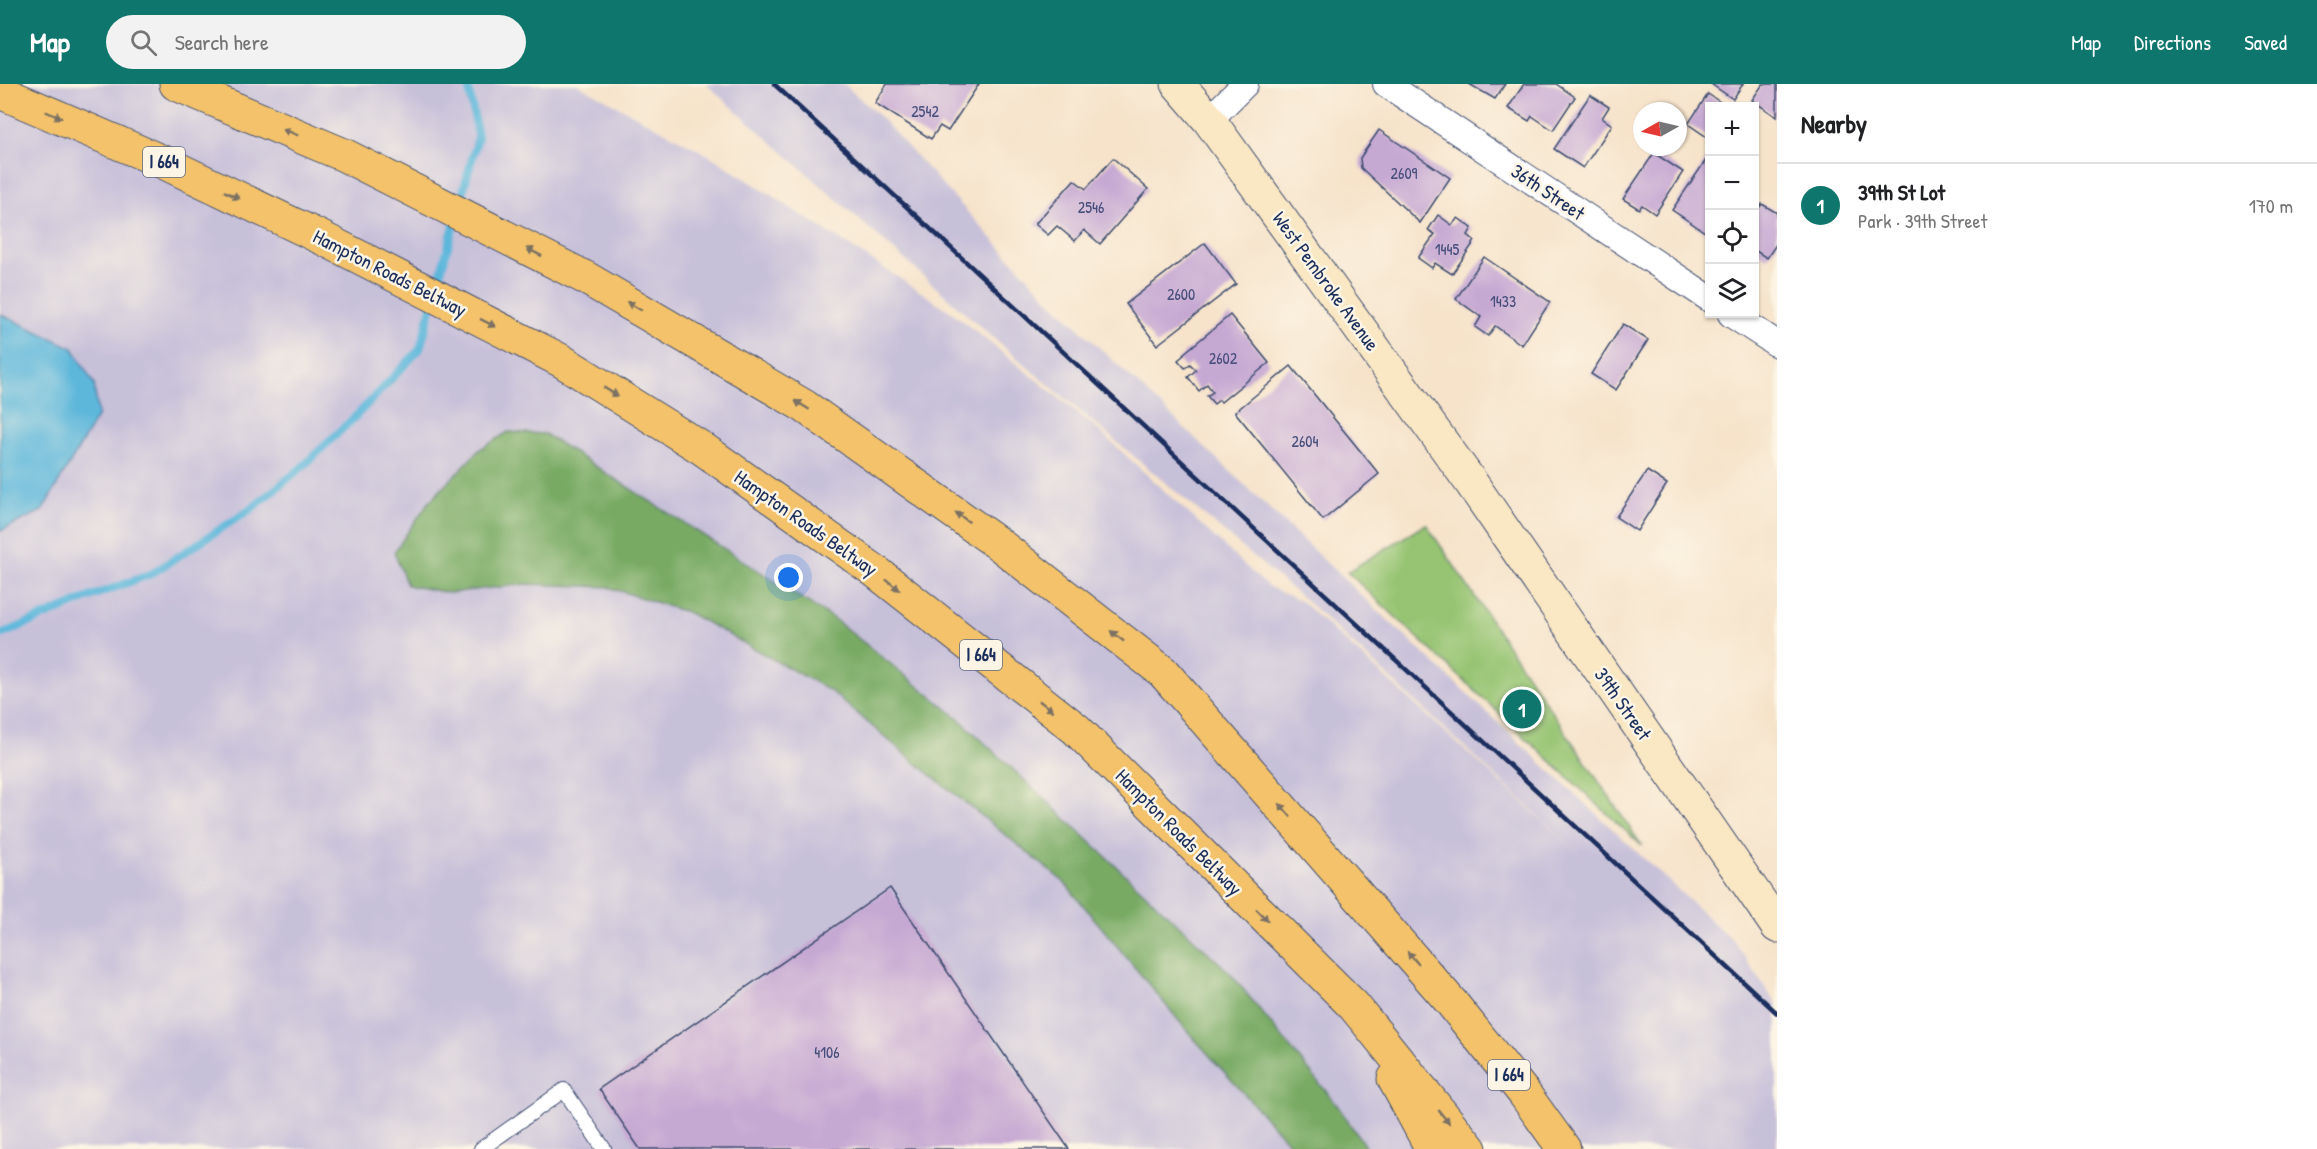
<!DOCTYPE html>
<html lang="en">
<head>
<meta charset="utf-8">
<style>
  body { margin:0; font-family:"Patrick Hand",sans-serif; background:#f2f2f2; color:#202124 }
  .controls { position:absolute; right:18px; top:18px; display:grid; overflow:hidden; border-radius:0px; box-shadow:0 2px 4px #0004 }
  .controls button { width:54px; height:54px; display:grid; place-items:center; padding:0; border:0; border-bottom:2px solid #e0e0e0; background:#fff; color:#202124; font:30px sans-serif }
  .compass { position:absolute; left:1633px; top:18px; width:54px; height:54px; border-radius:50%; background:#fff; box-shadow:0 2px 4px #0004; rotate:262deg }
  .you { position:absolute; left:789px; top:494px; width:21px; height:21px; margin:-15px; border:4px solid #fff; border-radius:50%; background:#1a73e8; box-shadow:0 0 0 9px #1a73e833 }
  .badge { display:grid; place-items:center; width:39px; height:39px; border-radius:50%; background:#0f766e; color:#fff; font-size:20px; font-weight:700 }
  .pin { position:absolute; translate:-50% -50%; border:3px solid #fff; box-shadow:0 2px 6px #0006 }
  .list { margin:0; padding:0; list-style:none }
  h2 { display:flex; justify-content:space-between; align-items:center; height:78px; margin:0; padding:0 24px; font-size:26px }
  h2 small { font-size:20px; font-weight:400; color:#757577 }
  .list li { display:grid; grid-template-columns:39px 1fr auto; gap:18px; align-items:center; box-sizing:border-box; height:84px; padding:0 24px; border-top:2px solid #e0e0e0 }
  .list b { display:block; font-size:22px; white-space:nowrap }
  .list p { margin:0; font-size:20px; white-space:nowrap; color:#757577 }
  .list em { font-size:20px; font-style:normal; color:#757577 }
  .icon { flex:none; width:33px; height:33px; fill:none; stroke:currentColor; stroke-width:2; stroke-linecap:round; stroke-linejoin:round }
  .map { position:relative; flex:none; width:1777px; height:1065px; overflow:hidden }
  header { display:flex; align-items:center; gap:36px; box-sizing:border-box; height:84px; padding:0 30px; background:#0f766e; color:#fff }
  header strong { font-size:28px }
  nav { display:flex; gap:33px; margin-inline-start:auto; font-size:21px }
  .search { width:420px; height:54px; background:#f2f2f2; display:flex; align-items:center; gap:15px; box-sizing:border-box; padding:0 21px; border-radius:33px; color:#757577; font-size:22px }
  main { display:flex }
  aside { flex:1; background:#fff }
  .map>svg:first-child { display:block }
  .industrial { fill:#c7c0d9 }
  .green { fill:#96c472; stroke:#587a68; stroke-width:1.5 }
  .forest { fill:#78aa64; stroke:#4a6c61; stroke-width:1.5 }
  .water { fill:#5db7db; stroke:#3c739c; stroke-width:1.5 }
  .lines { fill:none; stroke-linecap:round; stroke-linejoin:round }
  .stream { stroke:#5db7db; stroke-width:8 }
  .building { fill:#c6a9d3 }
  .service-casing { stroke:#3c4a6e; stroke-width:16 }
  .minor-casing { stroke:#3c4a6e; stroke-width:28 }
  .secondary-casing { stroke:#3c4a6e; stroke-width:35 }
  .motorway-casing { stroke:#3c4a6e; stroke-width:35 }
  .service { stroke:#fff; stroke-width:14 }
  .minor { stroke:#fff; stroke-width:26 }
  .secondary { stroke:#fae7c3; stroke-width:33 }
  .motorway { stroke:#f3c26a; stroke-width:33 }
  .rail { stroke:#1b2f5e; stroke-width:4.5 }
  .oneway { fill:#7c7163 }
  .labels { text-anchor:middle; stroke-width:5; stroke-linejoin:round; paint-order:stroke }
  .number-label { font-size:16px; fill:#464e7b }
  .shield { fill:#fcf5e5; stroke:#5e6a86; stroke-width:1.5 }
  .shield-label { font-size:18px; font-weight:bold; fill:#1b2f5e }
  .street-label { font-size:20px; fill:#1b2f5e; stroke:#fcf5e5 }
</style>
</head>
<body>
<header>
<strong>Map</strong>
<div class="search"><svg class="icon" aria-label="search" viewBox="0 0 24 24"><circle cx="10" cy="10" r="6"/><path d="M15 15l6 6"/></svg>Search here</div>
<nav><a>Map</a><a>Directions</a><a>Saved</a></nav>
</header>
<main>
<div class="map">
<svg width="1777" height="1065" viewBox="0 0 1777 1065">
  <rect width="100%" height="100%" fill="#fcf5e5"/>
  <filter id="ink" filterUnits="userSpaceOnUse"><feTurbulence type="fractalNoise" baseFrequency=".0167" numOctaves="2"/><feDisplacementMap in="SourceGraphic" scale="12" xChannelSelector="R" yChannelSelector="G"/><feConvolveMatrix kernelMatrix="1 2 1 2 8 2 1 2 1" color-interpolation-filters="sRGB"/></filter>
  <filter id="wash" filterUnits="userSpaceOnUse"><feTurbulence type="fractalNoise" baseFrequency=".008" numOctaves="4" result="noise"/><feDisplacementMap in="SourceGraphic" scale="24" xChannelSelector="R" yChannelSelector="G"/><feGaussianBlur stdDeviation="1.35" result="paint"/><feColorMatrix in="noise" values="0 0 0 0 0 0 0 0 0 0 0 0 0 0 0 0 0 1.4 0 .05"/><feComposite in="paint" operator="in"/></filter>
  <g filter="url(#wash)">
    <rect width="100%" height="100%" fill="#f6e3ca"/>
    <path class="industrial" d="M 0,0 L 577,0 L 712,73 L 950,227 L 1093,341 L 1267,502 L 1302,518 L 1587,777 L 1311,521 L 999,259 L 706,0 L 844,0 L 881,34 L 1047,214 L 1348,499 L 1735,859 L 1777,921 L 1777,1065 L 0,1065 Z"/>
    <path class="green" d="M 1426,440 L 1642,762 L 1347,488 Z"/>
    <path class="forest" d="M 508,348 L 545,350 L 834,535 L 956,632 L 1230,889 L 1337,1021 L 1367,1065 L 1294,1065 L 1189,949 L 1064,798 L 911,675 L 829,606 L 689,529 L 608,503 L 526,500 L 449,509 L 407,501 L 394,468 L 428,419 L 480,365 Z"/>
    <path class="water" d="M 0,230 L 73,264 L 94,300 L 98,331 L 42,427 L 0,447 Z"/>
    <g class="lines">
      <g class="stream">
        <path d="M 459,122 L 478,53 L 468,0"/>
        <path d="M 436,205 L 456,134"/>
        <path d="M 0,551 L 87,514 L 151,490 L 251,425 L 302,383 L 357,331 L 420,265 L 433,218"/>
      </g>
    </g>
    <g id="blocks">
      <g class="building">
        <path d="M 887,0 L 979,0 L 948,47 L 940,42 L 931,55 L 875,19 Z"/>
        <path d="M 1469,0 L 1505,0 L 1495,15 Z"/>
        <path d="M 1524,0 L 1556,0 L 1575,13 L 1553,46 L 1532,32 L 1529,37 L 1508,24 Z"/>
        <path d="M 1711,0 L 1743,0 L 1733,15 Z"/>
        <path d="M 1763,0 L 1777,0 L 1777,33 L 1752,16 Z"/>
        <path d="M 1708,10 L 1726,22 L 1710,22 L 1710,55 L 1688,40 Z"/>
        <path d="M 1590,11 L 1609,23 L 1602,34 L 1612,41 L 1583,84 L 1554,65 Z"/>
        <path d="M 1379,46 L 1450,94 L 1420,139 L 1361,84 L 1360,74 Z"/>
        <path d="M 1654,69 L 1683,88 L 1655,130 L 1642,121 L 1639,125 L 1623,115 Z"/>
        <path d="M 1113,74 L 1148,105 L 1100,160 L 1084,146 L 1075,157 L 1057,142 L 1048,151 L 1035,140 L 1074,96 L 1086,105 Z"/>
        <path d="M 1706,76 L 1710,79 L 1710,141 L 1705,148 L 1672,126 Z"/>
        <path d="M 1762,120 L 1777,129 L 1777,159 L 1767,174 L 1754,166 L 1754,131 Z"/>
        <path d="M 1438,131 L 1452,141 L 1458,134 L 1472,144 L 1468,151 L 1475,157 L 1452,190 L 1435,179 L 1432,184 L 1418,174 L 1435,150 L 1428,146 Z"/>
        <path d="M 1205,159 L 1236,200 L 1157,261 L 1126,220 Z"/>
        <path d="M 1484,173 L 1550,218 L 1522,261 L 1495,242 L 1488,252 L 1475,243 L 1481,233 L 1456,215 Z"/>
        <path d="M 1230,231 L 1269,279 L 1221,318 L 1219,316 L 1214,320 L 1207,312 L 1213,308 L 1207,300 L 1199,307 L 1188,293 L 1196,286 L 1190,280 L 1185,284 L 1178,276 L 1184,271 L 1183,270 Z"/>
        <path d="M 1623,240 L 1648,256 L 1616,306 L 1591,290 Z"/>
        <path d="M 1291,282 L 1379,390 L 1323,436 L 1235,328 Z"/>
        <path d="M 1647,387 L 1667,400 L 1637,447 L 1616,433 Z"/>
        <path d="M 890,804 L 1069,1065 L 640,1065 L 599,1005 Z"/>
      </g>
    </g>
  </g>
  <g filter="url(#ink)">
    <use href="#blocks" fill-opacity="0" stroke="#3c4a6e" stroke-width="1.5"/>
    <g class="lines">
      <g class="service-casing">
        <path id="service" d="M 481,1065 L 564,1006 L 604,1065"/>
      </g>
      <g class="minor-casing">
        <g id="minor">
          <path d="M 1386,0 L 1710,215"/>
          <path d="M 1209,36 L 1245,0"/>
          <path d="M 1731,230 L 1777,260"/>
        </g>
      </g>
      <g class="secondary-casing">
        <path id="secondary" d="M 1178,0 L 1209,36 L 1470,397 L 1777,842"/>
      </g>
      <g class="motorway-casing">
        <g id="motorway">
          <path d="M 176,0 L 344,71 L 586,194 L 804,322 L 1000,461 L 1163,588 L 1451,918 L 1523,1008 L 1564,1065"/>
          <path d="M 0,8 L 165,79 L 324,155 L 562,277 L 703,365 L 875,487 L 1076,645 L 1354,922 L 1470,1065"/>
          <path d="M 1394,995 L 1432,1065"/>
        </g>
      </g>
      <use href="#service" class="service"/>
      <use href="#minor" class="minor"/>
      <use href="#secondary" class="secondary"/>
      <use href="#motorway" class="motorway"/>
      <path class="rail" d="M 774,0 L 1777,929"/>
    </g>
    <defs><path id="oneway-solid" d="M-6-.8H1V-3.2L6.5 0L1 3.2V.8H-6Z" transform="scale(1.5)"/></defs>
    <g class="oneway">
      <use href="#oneway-solid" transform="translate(54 31) rotate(23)"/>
      <use href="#oneway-solid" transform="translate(290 48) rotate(-157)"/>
      <use href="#oneway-solid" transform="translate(232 111) rotate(26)"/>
      <use href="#oneway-solid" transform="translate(534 168) rotate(-153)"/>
      <use href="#oneway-solid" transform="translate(634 222) rotate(-150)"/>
      <use href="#oneway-solid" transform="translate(488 239) rotate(27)"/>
      <use href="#oneway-solid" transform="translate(611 308) rotate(32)"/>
      <use href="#oneway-solid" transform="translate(802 321) rotate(-148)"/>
      <use href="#oneway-solid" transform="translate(962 433) rotate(-145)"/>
      <use href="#oneway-solid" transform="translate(893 501) rotate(38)"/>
      <use href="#oneway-solid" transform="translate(1117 552) rotate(-142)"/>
      <use href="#oneway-solid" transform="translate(1046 622) rotate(38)"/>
      <use href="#oneway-solid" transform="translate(1285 726) rotate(-131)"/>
      <use href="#oneway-solid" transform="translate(1262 831) rotate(45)"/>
      <use href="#oneway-solid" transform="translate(1413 874) rotate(-131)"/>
      <use href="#oneway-solid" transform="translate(1444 1033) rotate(51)"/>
    </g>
  </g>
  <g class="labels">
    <g class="number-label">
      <text x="925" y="33">2542</text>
      <text x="1404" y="95">2609</text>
      <text x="1091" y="129">2546</text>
      <text x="1447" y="171">1445</text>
      <text x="1181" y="216">2600</text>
      <text x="1503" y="223">1433</text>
      <text x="1223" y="280">2602</text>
      <text x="1305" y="363">2604</text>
      <text x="827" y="974">4106</text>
    </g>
    <g class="shield">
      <rect x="143" y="63" width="42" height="30" rx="4.5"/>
      <rect x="960" y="556" width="42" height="30" rx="4.5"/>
      <rect x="1488" y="976" width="42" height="30" rx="4.5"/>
    </g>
    <g class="shield-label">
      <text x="164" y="84">I 664</text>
      <text x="981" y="577">I 664</text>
      <text x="1509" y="997">I 664</text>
    </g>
    <g class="street-label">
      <text transform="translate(1548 108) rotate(34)" y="7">36th Street</text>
      <text transform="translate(390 189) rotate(27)" y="7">Hampton Roads Beltway</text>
      <text transform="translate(1326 197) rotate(54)" y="7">West Pembroke Avenue</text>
      <text transform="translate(806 439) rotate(35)" y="7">Hampton Roads Beltway</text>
      <text transform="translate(1623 620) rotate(55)" y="7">39th Street</text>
      <text transform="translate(1179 748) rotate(45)" y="7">Hampton Roads Beltway</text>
    </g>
  </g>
</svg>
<div class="controls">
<button>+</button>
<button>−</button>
<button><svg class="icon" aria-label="locate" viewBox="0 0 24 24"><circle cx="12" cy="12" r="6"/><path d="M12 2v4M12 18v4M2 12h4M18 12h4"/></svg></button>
<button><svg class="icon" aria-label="layers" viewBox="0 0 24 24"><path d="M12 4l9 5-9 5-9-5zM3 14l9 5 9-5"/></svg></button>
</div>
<svg class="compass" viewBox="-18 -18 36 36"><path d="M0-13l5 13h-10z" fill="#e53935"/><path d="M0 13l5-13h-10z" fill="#757577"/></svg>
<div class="you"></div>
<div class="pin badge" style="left:1522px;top:625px">1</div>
</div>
<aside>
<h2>Nearby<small></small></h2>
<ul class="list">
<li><span class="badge">1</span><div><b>39th St Lot</b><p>Park · 39th Street</p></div><em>170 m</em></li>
</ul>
</aside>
</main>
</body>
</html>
